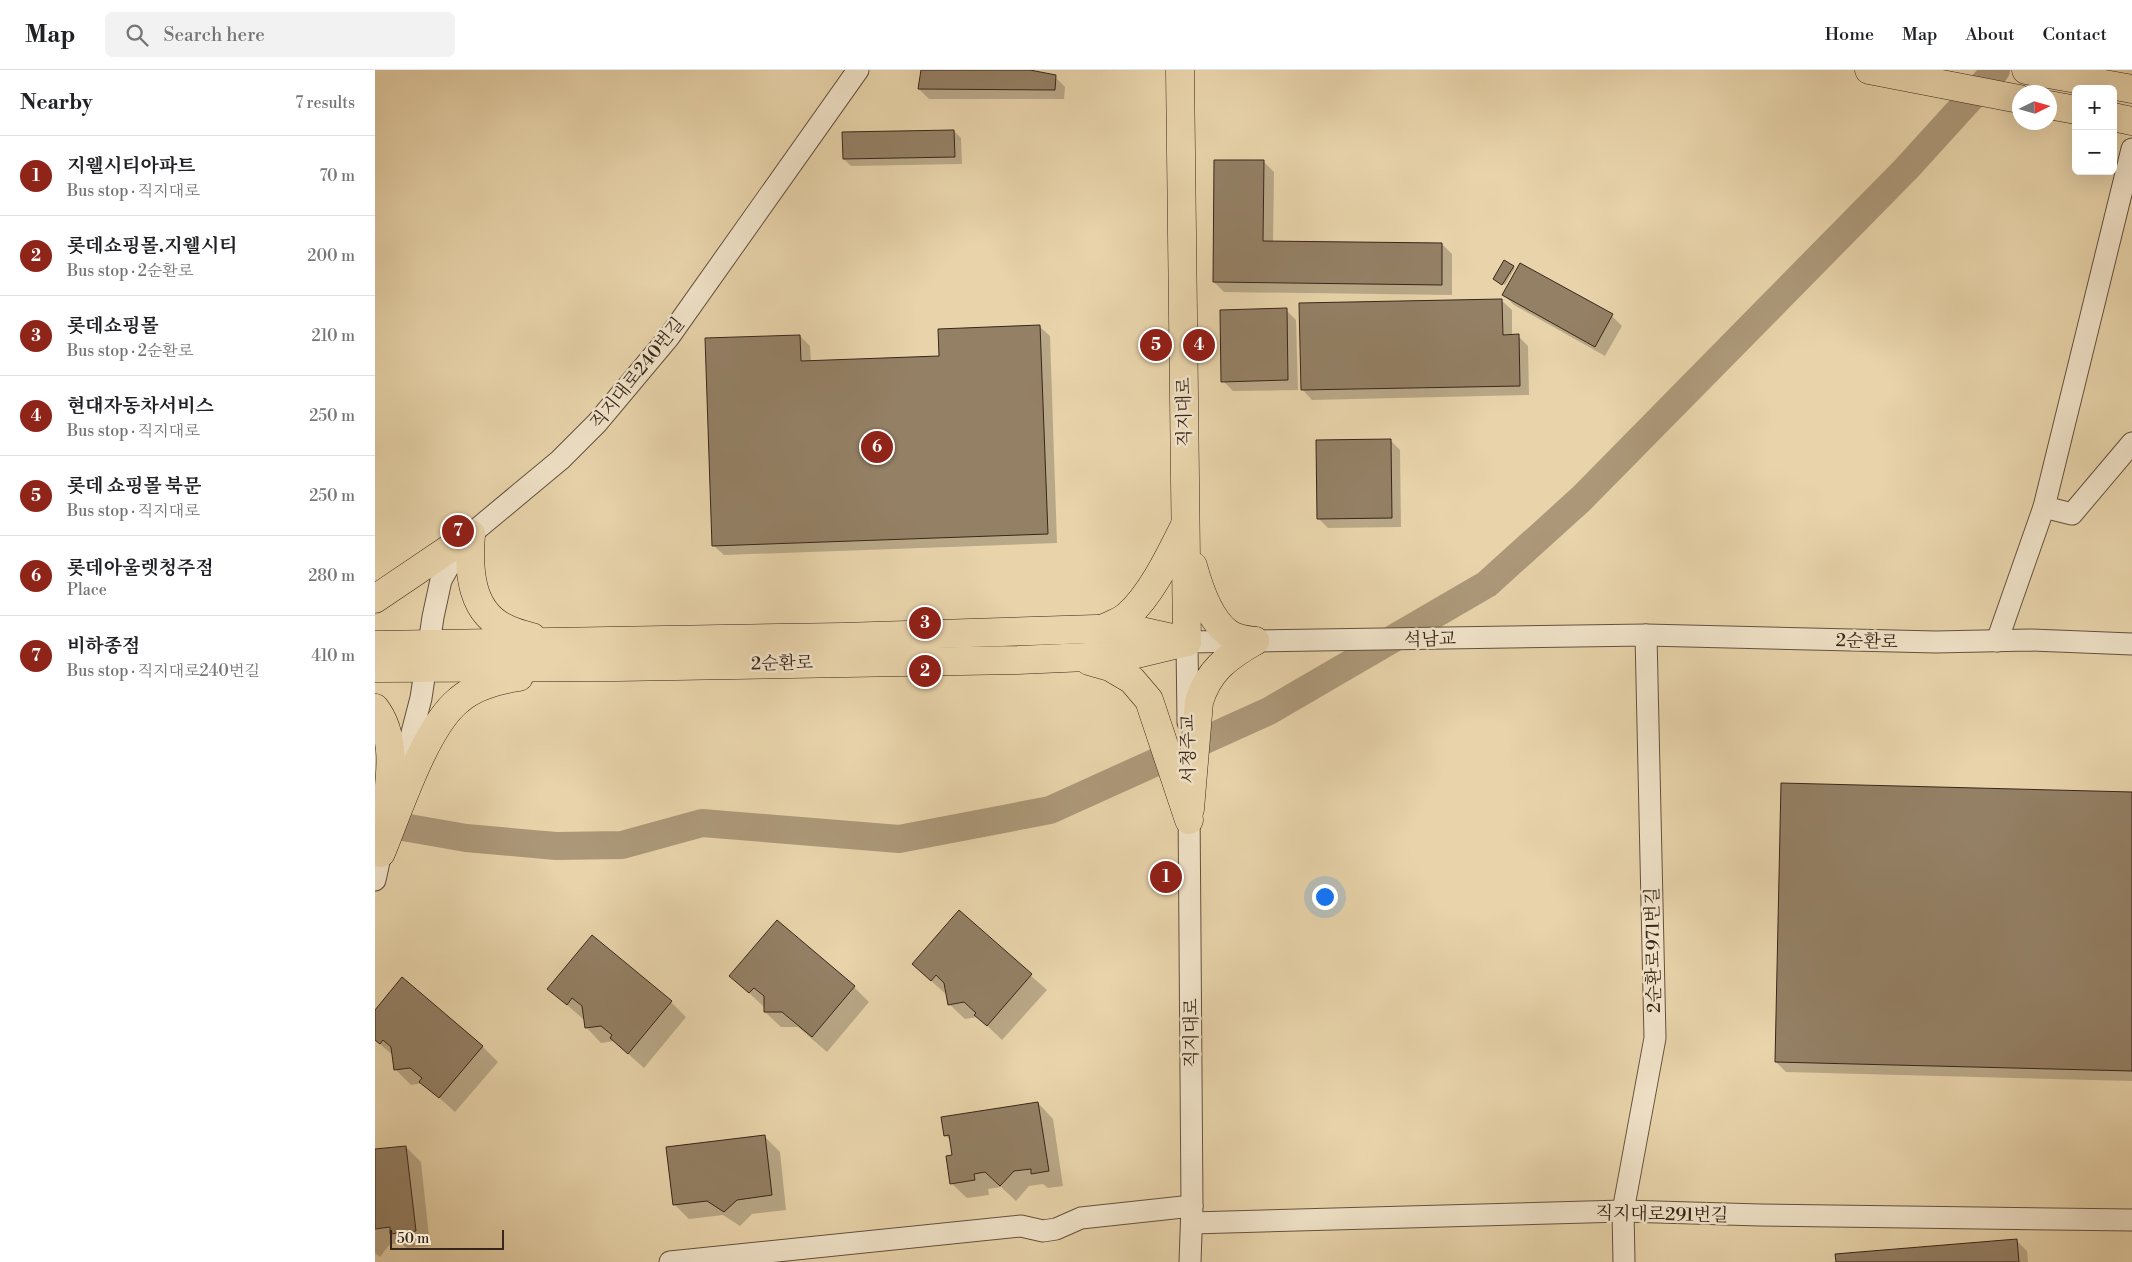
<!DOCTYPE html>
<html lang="en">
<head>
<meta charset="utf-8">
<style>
  body { margin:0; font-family:"Libre Bodoni","Noto Serif KR",serif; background:#f2f2f2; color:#202124 }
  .controls { position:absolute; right:15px; top:15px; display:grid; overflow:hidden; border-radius:8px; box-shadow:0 5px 20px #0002 }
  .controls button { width:45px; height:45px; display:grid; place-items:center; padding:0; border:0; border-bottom:1px solid #e0e0e0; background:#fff; color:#202124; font:25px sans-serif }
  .compass { position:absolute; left:1637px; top:15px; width:45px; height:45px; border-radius:50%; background:#fff; box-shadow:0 5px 20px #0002; rotate:85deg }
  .scale { position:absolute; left:15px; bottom:12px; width:114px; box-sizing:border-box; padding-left:5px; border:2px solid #38261a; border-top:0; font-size:14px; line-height:18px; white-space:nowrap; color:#38261a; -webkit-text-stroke:4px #f0e2c8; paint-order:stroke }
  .you { position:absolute; left:949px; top:826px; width:18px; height:18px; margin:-12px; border:4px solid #fff; border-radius:50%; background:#1a73e8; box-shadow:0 0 0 8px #1a73e833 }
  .badge { display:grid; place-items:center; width:32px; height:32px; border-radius:50%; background:#8f2418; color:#fff; font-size:16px; font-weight:700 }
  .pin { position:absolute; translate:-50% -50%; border:2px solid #fff; box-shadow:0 1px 5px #0006 }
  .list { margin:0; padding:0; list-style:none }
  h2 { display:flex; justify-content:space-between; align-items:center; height:65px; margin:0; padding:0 20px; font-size:21px }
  h2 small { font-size:16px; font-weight:400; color:#757577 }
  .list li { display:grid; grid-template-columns:32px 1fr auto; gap:15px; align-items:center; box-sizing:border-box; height:80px; padding:0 20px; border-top:1px solid #e0e0e0 }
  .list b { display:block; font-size:19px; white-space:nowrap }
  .list p { margin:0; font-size:16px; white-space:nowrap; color:#757577 }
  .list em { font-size:16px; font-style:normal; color:#757577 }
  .icon { flex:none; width:28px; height:28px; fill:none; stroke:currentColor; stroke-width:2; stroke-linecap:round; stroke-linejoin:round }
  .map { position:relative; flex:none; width:1757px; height:1192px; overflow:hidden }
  header { display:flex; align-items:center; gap:30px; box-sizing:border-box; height:70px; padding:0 25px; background:#fff; border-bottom:1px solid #e0e0e0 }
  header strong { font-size:24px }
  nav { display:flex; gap:28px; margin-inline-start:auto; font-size:18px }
  .search { width:350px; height:45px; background:#f2f2f2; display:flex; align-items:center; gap:12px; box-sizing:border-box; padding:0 18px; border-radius:8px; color:#757577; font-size:19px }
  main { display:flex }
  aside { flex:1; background:#fff }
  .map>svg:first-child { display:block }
  .shadow { fill:#0003 }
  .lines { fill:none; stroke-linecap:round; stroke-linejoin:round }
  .river { stroke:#ac9879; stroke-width:28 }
  .building { fill:#948065; stroke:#38261a }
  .minor-casing { stroke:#64513e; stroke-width:23 }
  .major-casing { stroke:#38261a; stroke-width:29 }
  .highway-casing { stroke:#38261a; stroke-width:29 }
  .minor { stroke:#f0e2c8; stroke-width:21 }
  .major { stroke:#e8d3aa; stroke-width:28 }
  .highway { stroke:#e8d3aa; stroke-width:28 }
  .labels { text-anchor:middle; stroke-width:5; stroke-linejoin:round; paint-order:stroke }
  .street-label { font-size:18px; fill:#38261a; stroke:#f0e2c8 }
</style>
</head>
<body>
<header>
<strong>Map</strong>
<div class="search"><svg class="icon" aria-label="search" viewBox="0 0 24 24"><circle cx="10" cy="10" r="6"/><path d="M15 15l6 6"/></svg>Search here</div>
<nav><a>Home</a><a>Map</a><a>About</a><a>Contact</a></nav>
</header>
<main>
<aside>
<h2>Nearby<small>7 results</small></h2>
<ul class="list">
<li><span class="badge">1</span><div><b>지웰시티아파트</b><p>Bus stop · 직지대로</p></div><em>70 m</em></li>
<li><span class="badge">2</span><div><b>롯데쇼핑몰.지웰시티</b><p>Bus stop · 2순환로</p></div><em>200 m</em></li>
<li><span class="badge">3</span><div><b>롯데쇼핑몰</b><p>Bus stop · 2순환로</p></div><em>210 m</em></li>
<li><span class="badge">4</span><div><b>현대자동차서비스</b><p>Bus stop · 직지대로</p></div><em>250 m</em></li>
<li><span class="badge">5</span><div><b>롯데 쇼핑몰 북문</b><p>Bus stop · 직지대로</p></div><em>250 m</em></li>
<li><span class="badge">6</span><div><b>롯데아울렛청주점</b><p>Place</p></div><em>280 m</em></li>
<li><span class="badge">7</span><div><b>비하종점</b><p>Bus stop · 직지대로240번길</p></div><em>410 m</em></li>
</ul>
</aside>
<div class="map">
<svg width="1757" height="1192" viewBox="0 0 1757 1192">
  <rect width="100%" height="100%" fill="#e8d3aa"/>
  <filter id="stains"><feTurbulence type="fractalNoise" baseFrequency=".004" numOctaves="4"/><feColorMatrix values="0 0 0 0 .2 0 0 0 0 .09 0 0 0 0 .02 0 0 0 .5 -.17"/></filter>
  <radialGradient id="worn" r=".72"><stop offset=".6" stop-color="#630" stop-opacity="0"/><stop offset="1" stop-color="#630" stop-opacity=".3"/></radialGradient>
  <g class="shadow">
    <path d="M 548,0 L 649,0 L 680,7 L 690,17 L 689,29 L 554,29 L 544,19 Z"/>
    <path d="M 579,61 L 586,68 L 587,94 L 476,96 L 469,89 Z"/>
    <path d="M 889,92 L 899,102 L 898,172 L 1067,174 L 1077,184 L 1077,225 L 849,222 L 839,212 Z"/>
    <path d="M 1145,194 L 1237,246 L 1247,256 L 1230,286 L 1139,235 L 1129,225 Z"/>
    <path d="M 1138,197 L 1140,198 L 1130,215 L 1120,209 Z"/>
    <path d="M 1126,230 L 1137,240 L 1137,266 L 1143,266 L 1153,276 L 1154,325 L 937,330 L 927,319 Z"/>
    <path d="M 911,240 L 921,250 L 923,320 L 858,321 L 848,311 Z"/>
    <path d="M 664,256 L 675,266 L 682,473 L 349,485 L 338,475 L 425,266 L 435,276 L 436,292 L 565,287 Z"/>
    <path d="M 1015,370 L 1025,380 L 1026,457 L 953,458 L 943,448 Z"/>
    <path d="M 1757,723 L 1757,1011 L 1411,1002 L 1401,992 Z"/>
    <path d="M 584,842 L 672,920 L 627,970 L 603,947 L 590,949 L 574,934 L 572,925 L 554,909 Z"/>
    <path d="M 356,906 L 479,917 L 494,932 L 452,982 L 423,957 L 406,957 L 390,942 L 390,938 Z"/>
    <path d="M 174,919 L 296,932 L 311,947 L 269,998 L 239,971 L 226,973 L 211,957 L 209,947 L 208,949 Z"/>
    <path d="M 0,942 L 107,976 L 123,992 L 80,1042 L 48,1013 L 36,1015 L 21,1000 L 19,986 L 0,970 Z"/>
    <path d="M 663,1033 L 678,1049 L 688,1116 L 673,1118 L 668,1114 L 654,1116 L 641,1131 L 626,1117 L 613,1119 L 614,1125 L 592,1128 L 576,1113 L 578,1086 L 576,1071 L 570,1065 Z"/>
    <path d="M 389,1066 L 405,1082 L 411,1140 L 377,1144 L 365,1156 L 348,1145 L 314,1149 L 299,1134 Z"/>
    <path d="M 31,1077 L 46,1092 L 55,1176 L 32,1178 L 26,1173 L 15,1174 L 5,1187 L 0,1183 L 0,1081 Z"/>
    <path d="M 1642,1171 L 1652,1181 L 1653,1192 L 1462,1192 Z"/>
  </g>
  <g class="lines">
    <path class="river" d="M 0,752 L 91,768 L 181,776 L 247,775 L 327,753 L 524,769 L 675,740 L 894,641 L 1112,514 L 1206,429 L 1531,99 L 1621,0"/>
  </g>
  <g class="building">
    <path d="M 546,0 L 655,0 L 681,5 L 680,20 L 543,19 Z"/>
    <path d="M 579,60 L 580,87 L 468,89 L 467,62 Z"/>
    <path d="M 839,90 L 889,90 L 888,171 L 1067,173 L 1067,215 L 838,212 Z"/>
    <path d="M 1129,190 L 1139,196 L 1127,215 L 1118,209 Z"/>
    <path d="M 1145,193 L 1238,244 L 1220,277 L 1127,225 Z"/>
    <path d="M 1127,229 L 1128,265 L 1144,264 L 1145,316 L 926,320 L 924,233 Z"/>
    <path d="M 912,238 L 913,310 L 846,312 L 845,240 Z"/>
    <path d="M 665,255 L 673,464 L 337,476 L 330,268 L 425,265 L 426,291 L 564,286 L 563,259 Z"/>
    <path d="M 1016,369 L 1017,448 L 942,449 L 941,370 Z"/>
    <path d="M 1406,713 L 1757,722 L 1757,1001 L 1400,992 Z"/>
    <path d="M 584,840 L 657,904 L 612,956 L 599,945 L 601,943 L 589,932 L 573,935 L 569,913 L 561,905 L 556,911 L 537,894 Z"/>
    <path d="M 402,850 L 480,916 L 437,967 L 407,942 L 389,942 L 389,926 L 379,918 L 374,923 L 354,906 Z"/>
    <path d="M 217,865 L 297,931 L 253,984 L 235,968 L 237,965 L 226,956 L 210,958 L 207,936 L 197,928 L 192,935 L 172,919 Z"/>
    <path d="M 27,907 L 108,976 L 64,1028 L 44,1012 L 47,1008 L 35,998 L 19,1000 L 16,977 L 8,970 L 5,974 L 0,970 L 0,940 Z"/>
    <path d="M 663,1032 L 674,1101 L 656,1104 L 656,1099 L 639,1101 L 625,1116 L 610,1102 L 599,1104 L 600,1110 L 575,1114 L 571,1086 L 577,1085 L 574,1065 L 569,1066 L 566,1047 Z"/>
    <path d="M 390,1065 L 397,1125 L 362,1130 L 349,1142 L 332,1131 L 298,1135 L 291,1077 Z"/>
    <path d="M 31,1076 L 41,1161 L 15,1164 L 15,1157 L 0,1159 L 0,1079 Z"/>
    <path d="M 1642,1169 L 1644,1192 L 1461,1192 L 1460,1184 Z"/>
  </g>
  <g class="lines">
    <g class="minor-casing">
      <g id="minor">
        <path d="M 1669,437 L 1697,444 L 1757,373"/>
        <path d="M 1622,571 L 1669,437 L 1757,79"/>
        <path d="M 813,652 L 812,572 L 1271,565 L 1561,572 L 1655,570 L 1757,574"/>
        <path d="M 24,713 L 46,628 L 58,547 L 66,510 L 78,489 L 96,464 L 185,390 L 222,353 L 294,267 L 483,0"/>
        <path d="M 814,735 L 817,1136 L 815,1192"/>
        <path d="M 0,810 L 9,769"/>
        <path d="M 817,1153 L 1248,1141 L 1385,1145 L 1757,1150"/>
        <path d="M 295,1192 L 646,1156 L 668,1161 L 681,1159 L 706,1148 L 817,1136"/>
        <path d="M 1249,1192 L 1248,1141 L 1280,968 L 1271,565"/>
      </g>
    </g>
    <g class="major-casing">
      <g id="major">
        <path d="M 805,0 L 812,572"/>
        <path d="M 96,464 C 93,500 95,545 135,560 C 142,563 150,565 157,567"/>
        <path d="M 818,496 C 824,518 834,549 853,563 C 861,569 870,570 880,571"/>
        <path d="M 0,529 L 96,464"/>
        <path d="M 727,559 C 735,555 745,552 752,546 C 776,525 795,485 809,457"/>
        <path d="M 0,575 L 467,567 L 752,558 L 806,570"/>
        <path d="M 714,591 L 735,597 L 757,610 L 774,630 L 814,750"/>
        <path d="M 0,598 L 243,597 L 643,590 L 758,585 L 812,572"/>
        <path d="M 0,638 C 24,669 14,714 10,750"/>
        <path d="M 815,739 L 824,632 C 833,601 852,587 880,571"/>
        <path d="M 6,783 C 23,742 50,657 84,630 C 100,616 124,610 144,607"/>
      </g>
    </g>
    <g class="highway-casing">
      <g id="highway">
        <path d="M 1494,0 L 1644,29"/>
        <path d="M 1651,0 L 1757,19"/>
        <path d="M 1674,35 L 1701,40"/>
        <path d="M 1738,47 L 1757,51"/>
      </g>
    </g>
    <use href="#minor" class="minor"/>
    <use href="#major" class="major"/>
    <use href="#highway" class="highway"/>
  </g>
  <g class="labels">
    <g class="street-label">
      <text transform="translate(262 303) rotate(-51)" y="6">직지대로240번길</text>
      <text transform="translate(809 342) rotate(-91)" y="6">직지대로</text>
      <text transform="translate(1055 569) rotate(-1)" y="6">석남교</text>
      <text transform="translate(1492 571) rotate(2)" y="6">2순환로</text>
      <text transform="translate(407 593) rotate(-1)" y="6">2순환로</text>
      <text transform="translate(813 679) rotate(-91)" y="6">서청주교</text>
      <text transform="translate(1278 880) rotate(-91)" y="6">2순환로971번길</text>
      <text transform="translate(816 963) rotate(-90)" y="6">직지대로</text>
      <text transform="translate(1287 1144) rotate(1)" y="6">직지대로291번길</text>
    </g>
  </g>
  <rect width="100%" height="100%" filter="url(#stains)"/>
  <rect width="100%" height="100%" fill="url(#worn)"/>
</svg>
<div class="controls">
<button>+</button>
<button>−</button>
</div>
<svg class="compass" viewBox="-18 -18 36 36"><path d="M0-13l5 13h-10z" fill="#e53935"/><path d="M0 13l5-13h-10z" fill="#757577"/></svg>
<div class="scale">50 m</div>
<div class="you"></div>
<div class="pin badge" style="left:791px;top:807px">1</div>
<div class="pin badge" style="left:550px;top:601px">2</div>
<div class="pin badge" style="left:550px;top:553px">3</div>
<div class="pin badge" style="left:824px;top:275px">4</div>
<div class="pin badge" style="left:781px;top:275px">5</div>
<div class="pin badge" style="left:502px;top:377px">6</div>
<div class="pin badge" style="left:83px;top:461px">7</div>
</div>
</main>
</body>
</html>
